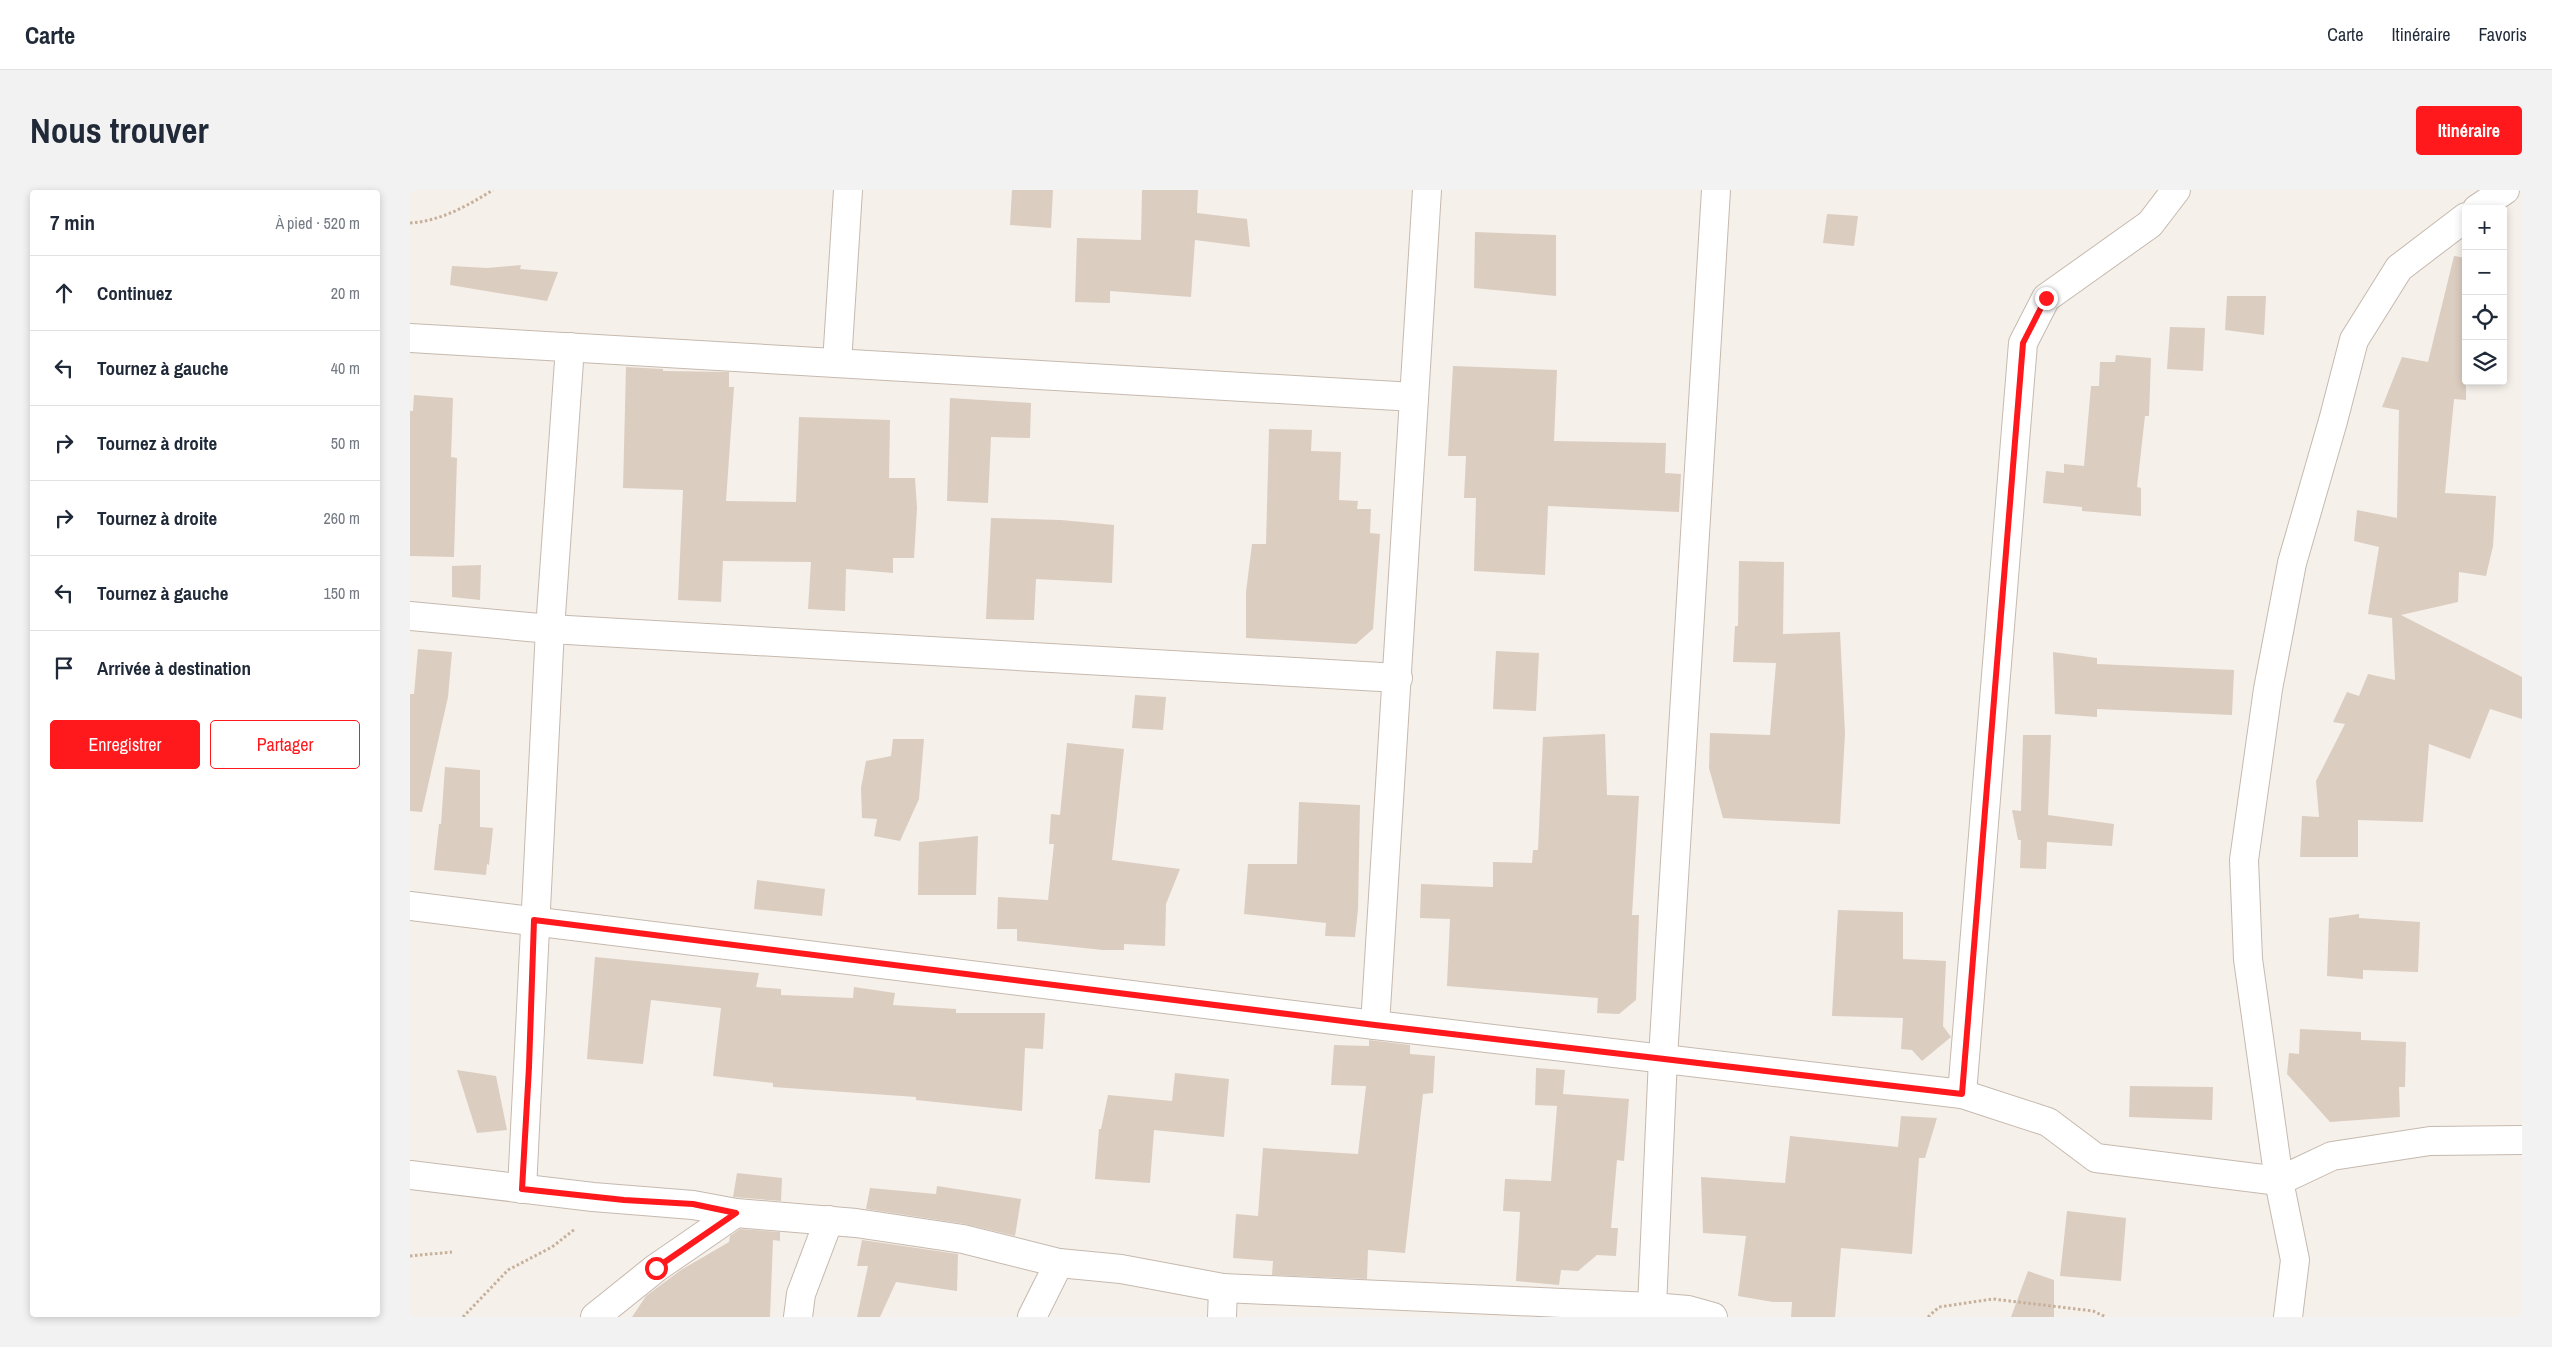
<!DOCTYPE html>
<html lang="fr">
<head>
<meta charset="utf-8">
<style>
  body { margin:0; font-family:"Archivo Narrow",sans-serif; background:#f2f2f3; color:#1f2937 }
  .controls { position:absolute; right:15px; top:15px; display:grid; overflow:hidden; border-radius:5px; box-shadow:0 2px 8px #0003 }
  .controls button { width:45px; height:45px; display:grid; place-items:center; padding:0; border:0; border-bottom:1px solid #e0e1e3; background:#fff; color:#1f2937; font:25px sans-serif }
  .stop { position:absolute; width:15px; height:15px; margin:-11px; border:4px solid #ff181c; border-radius:50%; background:#fff }
  .stop.end { background:#ff181c; border-color:#fff; box-shadow:0 1px 5px #0008 }
  .list { margin:0; padding:0; list-style:none }
  h2 { display:flex; justify-content:space-between; align-items:center; height:65px; margin:0; padding:0 20px; font-size:21px }
  h2 small { font-size:16px; font-weight:400; color:#747a83 }
  .list li { display:grid; grid-template-columns:32px 1fr auto; gap:15px; align-items:center; box-sizing:border-box; height:75px; padding:0 20px; border-top:1px solid #e0e1e3 }
  .list b { display:block; font-size:19px; white-space:nowrap }
  .list em { font-size:16px; font-style:normal; color:#747a83 }
  .actions { display:flex; gap:10px; padding:15px 20px }
  .actions a { flex:1; padding:11px 0; border:1px solid #ff181c; border-radius:5px; text-align:center; font-size:18px; color:#ff181c }
  .actions .main { background:#ff181c; color:#fff }
  .icon { flex:none; width:28px; height:28px; fill:none; stroke:currentColor; stroke-width:2; stroke-linecap:round; stroke-linejoin:round }
  .map { position:relative; flex:none; width:2112px; height:1127px; overflow:hidden; border-radius:5px }
  header { display:flex; align-items:center; gap:30px; box-sizing:border-box; height:70px; padding:0 25px; background:#fff; border-bottom:1px solid #e0e1e3 }
  header strong { font-size:24px }
  nav { display:flex; gap:28px; margin-inline-start:auto; font-size:18px }
  .intro { display:flex; align-items:center; justify-content:space-between; box-sizing:border-box; height:120px; padding:0 30px }
  h1 { margin:0; font-size:35px }
  .button { padding:12px 22px; border-radius:5px; background:#ff181c; color:#fff; font-size:18px; font-weight:700 }
  main { display:flex; gap:30px; padding:0 30px }
  aside { flex:1; background:#fff; border-radius:5px; box-shadow:0 2px 8px #0003 }
  .map>svg:first-child { display:block }
  .building { fill:#dccdc1 }
  .lines { fill:none; stroke-linecap:round; stroke-linejoin:round }
  .minor-casing { stroke:#c6b9ae; stroke-width:30 }
  .path { stroke:#c7b09a; stroke-width:3; stroke-dasharray:2.5 2.5; stroke-linecap:butt }
  .minor { stroke:#fff; stroke-width:28 }
  .route { stroke:#ff181c; stroke-width:6 }
</style>
</head>
<body>
<header>
<strong>Carte</strong>
<nav><a>Carte</a><a>Itinéraire</a><a>Favoris</a></nav>
</header>
<div class="intro"><h1>Nous trouver</h1><a class="button">Itinéraire</a></div>
<main>
<aside>
<h2>7 min<small>À pied · 520 m</small></h2>
<ul class="list">
<li><svg class="icon" aria-label="ahead" viewBox="0 0 24 24"><path d="M12 20V5M6 11l6-6 6 6"/></svg><div><b>Continuez</b></div><em>20 m</em></li>
<li><svg class="icon" aria-label="left" viewBox="0 0 24 24"><path d="M17 20v-9H6M10 6l-5 5 5 5"/></svg><div><b>Tournez à gauche</b></div><em>40 m</em></li>
<li><svg class="icon" aria-label="right" viewBox="0 0 24 24"><path d="M7 20v-9h11M14 6l5 5-5 5"/></svg><div><b>Tournez à droite</b></div><em>50 m</em></li>
<li><svg class="icon" aria-label="right" viewBox="0 0 24 24"><path d="M7 20v-9h11M14 6l5 5-5 5"/></svg><div><b>Tournez à droite</b></div><em>260 m</em></li>
<li><svg class="icon" aria-label="left" viewBox="0 0 24 24"><path d="M17 20v-9H6M10 6l-5 5 5 5"/></svg><div><b>Tournez à gauche</b></div><em>150 m</em></li>
<li><svg class="icon" aria-label="arrive" viewBox="0 0 24 24"><path d="M6 21V4h12l-3 4 3 4H6"/></svg><div><b>Arrivée à destination</b></div></li>
</ul>
<div class="actions"><a class="main">Enregistrer</a><a>Partager</a></div>
</aside>
<div class="map">
<svg width="2112" height="1127" viewBox="0 0 2112 1127">
  <rect width="100%" height="100%" fill="#f6f0ea"/>
  <g class="building">
    <path d="M 602,0 L 643,0 L 641,38 L 600,35 Z"/>
    <path d="M 732,0 L 788,0 L 787,23 L 837,29 L 840,57 L 785,50 L 781,107 L 700,101 L 700,113 L 665,112 L 667,48 L 731,50 Z"/>
    <path d="M 1417,24 L 1448,26 L 1444,56 L 1413,53 Z"/>
    <path d="M 1065,42 L 1146,45 L 1146,106 L 1064,98 Z"/>
    <path d="M 2044,66 L 2056,68 L 2056,210 L 2044,209 L 2035,303 L 2086,306 L 2083,356 L 2076,386 L 2049,382 L 2048,412 L 1991,425 L 2112,487 L 2112,529 L 2080,519 L 2060,569 L 2019,554 L 2013,632 L 1948,630 L 1948,667 L 1890,667 L 1892,626 L 1909,627 L 1906,591 L 1935,534 L 1923,532 L 1937,502 L 1949,506 L 1958,484 L 1985,490 L 1982,428 L 1958,424 L 1969,357 L 1944,351 L 1947,320 L 1987,328 L 1989,220 L 1972,217 L 1992,167 L 2018,172 Z"/>
    <path d="M 111,75 L 110,79 L 148,82 L 137,111 L 40,95 L 42,76 L 77,78 Z"/>
    <path d="M 1817,106 L 1856,106 L 1854,145 L 1815,140 Z"/>
    <path d="M 1760,137 L 1795,138 L 1793,181 L 1757,179 Z"/>
    <path d="M 1706,165 L 1741,168 L 1739,226 L 1735,226 L 1727,297 L 1731,298 L 1731,326 L 1672,321 L 1672,317 L 1633,313 L 1636,281 L 1654,283 L 1654,274 L 1674,276 L 1681,196 L 1689,196 L 1690,172 L 1705,172 Z"/>
    <path d="M 1043,176 L 1147,180 L 1144,251 L 1256,253 L 1255,283 L 1271,284 L 1269,322 L 1138,316 L 1135,385 L 1064,381 L 1066,308 L 1054,308 L 1056,266 L 1038,266 Z"/>
    <path d="M 216,177 L 253,179 L 253,181 L 319,182 L 319,197 L 324,197 L 316,311 L 386,312 L 389,227 L 480,230 L 479,288 L 505,288 L 507,318 L 504,368 L 483,368 L 483,383 L 436,379 L 435,421 L 398,419 L 401,372 L 313,371 L 311,412 L 268,410 L 273,300 L 213,298 Z"/>
    <path d="M 4,205 L 43,208 L 41,267 L 47,268 L 44,367 L 0,366 L 0,221 L 3,221 Z"/>
    <path d="M 540,208 L 621,213 L 620,248 L 581,247 L 578,313 L 537,311 Z"/>
    <path d="M 859,239 L 902,240 L 901,261 L 931,262 L 929,310 L 948,311 L 947,319 L 961,319 L 960,343 L 970,344 L 963,439 L 946,454 L 836,448 L 836,402 L 842,354 L 856,354 Z"/>
    <path d="M 581,328 L 651,330 L 704,335 L 702,393 L 626,389 L 624,430 L 576,429 Z"/>
    <path d="M 1329,371 L 1374,372 L 1373,444 L 1430,442 L 1435,543 L 1430,634 L 1313,628 L 1299,578 L 1300,543 L 1360,545 L 1366,473 L 1323,472 L 1325,436 L 1328,436 Z"/>
    <path d="M 71,375 L 70,410 L 42,407 L 42,376 Z"/>
    <path d="M 8,459 L 42,462 L 38,507 L 12,622 L 0,621 L 0,504 L 4,504 Z"/>
    <path d="M 1086,461 L 1129,463 L 1126,521 L 1083,519 Z"/>
    <path d="M 1643,462 L 1687,468 L 1687,474 L 1824,480 L 1822,525 L 1687,519 L 1687,527 L 1645,524 Z"/>
    <path d="M 725,505 L 756,507 L 753,540 L 722,538 Z"/>
    <path d="M 1195,544 L 1197,605 L 1229,606 L 1222,725 L 1229,725 L 1226,810 L 1209,824 L 1187,823 L 1188,808 L 1037,796 L 1040,729 L 1010,728 L 1011,694 L 1083,697 L 1083,672 L 1122,673 L 1123,660 L 1128,660 L 1133,547 Z"/>
    <path d="M 1613,545 L 1641,545 L 1638,625 L 1704,634 L 1702,656 L 1637,652 L 1636,679 L 1610,678 L 1611,650 L 1608,650 L 1602,620 L 1611,621 Z"/>
    <path d="M 483,549 L 514,549 L 509,609 L 490,651 L 464,646 L 467,629 L 452,628 L 451,598 L 456,571 L 481,566 Z"/>
    <path d="M 657,553 L 714,559 L 702,670 L 770,679 L 756,714 L 755,756 L 714,754 L 714,760 L 693,760 L 607,751 L 607,739 L 587,739 L 588,707 L 638,710 L 644,654 L 639,654 L 641,624 L 650,625 Z"/>
    <path d="M 35,577 L 70,580 L 70,637 L 83,638 L 79,675 L 77,674 L 76,685 L 24,680 L 29,634 L 31,634 Z"/>
    <path d="M 889,612 L 950,615 L 948,719 L 945,747 L 915,746 L 916,733 L 834,724 L 838,674 L 887,674 Z"/>
    <path d="M 568,646 L 566,705 L 508,705 L 509,652 Z"/>
    <path d="M 347,690 L 415,699 L 412,726 L 344,719 Z"/>
    <path d="M 1428,720 L 1493,722 L 1493,769 L 1536,771 L 1533,836 L 1541,847 L 1512,871 L 1502,860 L 1491,859 L 1493,828 L 1422,826 Z"/>
    <path d="M 1949,724 L 1949,728 L 2010,732 L 2008,782 L 1953,780 L 1953,789 L 1917,786 L 1919,728 Z"/>
    <path d="M 185,767 L 349,783 L 346,797 L 371,799 L 371,805 L 443,808 L 444,797 L 485,803 L 483,815 L 546,819 L 546,823 L 635,823 L 633,859 L 615,858 L 612,921 L 506,910 L 506,907 L 363,897 L 363,893 L 303,886 L 311,818 L 241,810 L 233,874 L 177,869 Z"/>
    <path d="M 1890,839 L 1951,842 L 1951,850 L 1996,852 L 1995,897 L 1989,897 L 1990,927 L 1920,932 L 1877,884 L 1879,863 L 1889,864 Z"/>
    <path d="M 959,850 L 1000,855 L 1000,864 L 1025,866 L 1023,903 L 1013,904 L 995,1063 L 958,1060 L 957,1089 L 862,1085 L 863,1071 L 823,1068 L 826,1024 L 848,1026 L 853,958 L 948,964 L 956,896 L 921,895 L 924,855 L 959,856 Z"/>
    <path d="M 1126,878 L 1155,880 L 1153,904 L 1219,909 L 1214,971 L 1207,970 L 1201,1038 L 1208,1038 L 1206,1066 L 1187,1065 L 1168,1081 L 1151,1080 L 1149,1095 L 1106,1091 L 1110,1022 L 1093,1021 L 1095,989 L 1141,991 L 1147,916 L 1125,915 Z"/>
    <path d="M 47,880 L 86,886 L 97,940 L 67,943 Z"/>
    <path d="M 765,883 L 819,889 L 814,947 L 744,940 L 740,993 L 685,989 L 689,939 L 691,939 L 698,905 L 762,911 Z"/>
    <path d="M 1720,896 L 1803,897 L 1802,930 L 1719,927 Z"/>
    <path d="M 1491,926 L 1527,928 L 1515,968 L 1509,968 L 1502,1064 L 1431,1058 L 1425,1127 L 1381,1127 L 1382,1112 L 1363,1112 L 1328,1106 L 1336,1046 L 1293,1043 L 1291,987 L 1375,993 L 1380,946 L 1488,957 Z"/>
    <path d="M 327,983 L 372,988 L 371,1011 L 323,1007 Z"/>
    <path d="M 527,996 L 611,1009 L 605,1046 L 555,1034 L 456,1019 L 460,998 L 526,1004 Z"/>
    <path d="M 1657,1021 L 1716,1028 L 1711,1091 L 1650,1086 Z"/>
    <path d="M 330,1039 L 370,1042 L 370,1051 L 363,1050 L 360,1127 L 222,1127 L 236,1106 L 271,1080 L 319,1052 L 320,1046 Z"/>
    <path d="M 452,1050 L 548,1064 L 547,1101 L 486,1092 L 470,1127 L 447,1127 L 458,1076 L 447,1076 Z"/>
    <path d="M 1618,1081 L 1644,1090 L 1644,1127 L 1601,1127 Z"/>
  </g>
  <g class="lines">
    <g class="minor-casing">
      <g id="minor">
        <path d="M 2067,19 L 2095,0"/>
        <path d="M 0,148 L 1004,207"/>
        <path d="M 427,173 L 438,0"/>
        <path d="M 0,426 L 140,439 L 988,488"/>
        <path d="M 0,716 L 965,835 L 1552,904 L 1638,932 L 1686,968 L 1869,991 L 1922,966 L 2020,951 L 2112,950"/>
        <path d="M 965,835 L 1017,0"/>
        <path d="M 1552,904 L 1613,153 L 1636,108 L 1740,34 L 1766,0"/>
        <path d="M 0,985 L 183,1007 L 283,1015 L 326,1023 L 446,1033 L 553,1049 L 649,1073 L 711,1079 L 813,1098 L 1242,1117 L 1278,1120 L 1303,1127"/>
        <path d="M 112,999 L 140,439 L 160,157"/>
        <path d="M 1242,1117 L 1253,868 L 1306,0"/>
        <path d="M 185,1127 L 246,1078 L 326,1023"/>
        <path d="M 388,1127 L 391,1104 L 419,1030"/>
        <path d="M 622,1127 L 649,1073"/>
        <path d="M 812,1127 L 813,1098"/>
        <path d="M 1878,1127 L 1885,1070 L 1869,991 L 1838,769 L 1834,670 L 1858,499 L 1882,373 L 1923,231 L 1944,150 L 1989,78 L 2056,27"/>
      </g>
    </g>
    <g class="path">
      <path d="M 0,33 C 31,31 57,16 83,0"/>
      <path d="M 0,1066 L 42,1062"/>
      <path d="M 53,1127 L 98,1080 L 142,1057 L 165,1039"/>
      <path d="M 1518,1127 L 1529,1117 L 1583,1109 L 1683,1121 L 1696,1127"/>
    </g>
    <use href="#minor" class="minor"/>
  </g>
  <g class="lines">
    <path class="route" d="M 246,1078 L 326,1023 L 283,1014 L 214,1010 L 112,999 L 119,877 L 124,730 L 965,835 L 1552,904 L 1613,153 L 1636,108"/>
  </g>
</svg>
<div class="controls">
<button>+</button>
<button>−</button>
<button><svg class="icon" aria-label="locate" viewBox="0 0 24 24"><circle cx="12" cy="12" r="6"/><path d="M12 2v4M12 18v4M2 12h4M18 12h4"/></svg></button>
<button><svg class="icon" aria-label="layers" viewBox="0 0 24 24"><path d="M12 4l9 5-9 5-9-5zM3 14l9 5 9-5"/></svg></button>
</div>
<div class="stop" style="left:246px;top:1078px"></div>
<div class="stop end" style="left:1636px;top:108px"></div>
</div>
</main>
</body>
</html>
